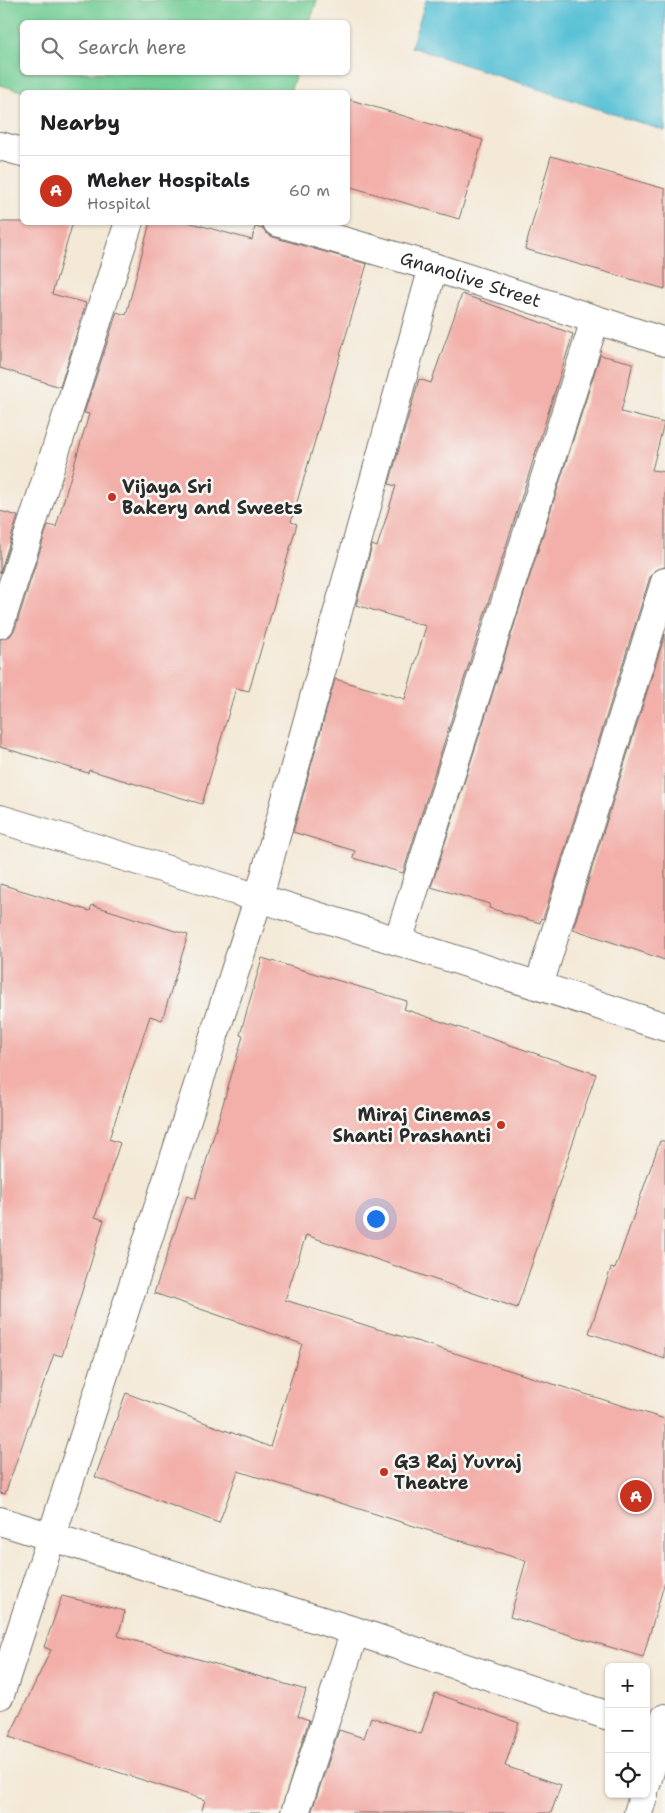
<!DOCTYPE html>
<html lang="en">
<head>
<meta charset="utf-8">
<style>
  body { margin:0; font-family:"Shantell Sans",sans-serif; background:#f6f6f6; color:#202124 }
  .controls { position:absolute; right:15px; bottom:15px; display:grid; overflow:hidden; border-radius:8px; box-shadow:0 1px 4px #0004 }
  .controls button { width:45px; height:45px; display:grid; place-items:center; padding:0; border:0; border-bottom:1px solid #e0e0e0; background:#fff; color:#202124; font:25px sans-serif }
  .you { position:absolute; left:375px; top:1218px; width:18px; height:18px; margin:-12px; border:4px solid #fff; border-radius:50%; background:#1a73e8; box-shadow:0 0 0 8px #1a73e833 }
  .badge { display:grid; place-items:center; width:32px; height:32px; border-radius:50%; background:#c8321e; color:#fff; font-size:16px; font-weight:700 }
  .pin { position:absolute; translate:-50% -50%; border:2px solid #fff; box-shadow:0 1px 5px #0006 }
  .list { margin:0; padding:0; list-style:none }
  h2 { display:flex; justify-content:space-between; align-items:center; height:65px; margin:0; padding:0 20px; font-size:21px }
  h2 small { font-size:16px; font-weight:400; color:#757577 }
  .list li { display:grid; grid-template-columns:32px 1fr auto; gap:15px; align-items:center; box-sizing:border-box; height:70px; padding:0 20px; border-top:1px solid #e0e0e0 }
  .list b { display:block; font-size:19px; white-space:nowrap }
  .list p { margin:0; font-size:16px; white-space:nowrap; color:#757577 }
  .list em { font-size:16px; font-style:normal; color:#757577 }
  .icon { flex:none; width:28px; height:28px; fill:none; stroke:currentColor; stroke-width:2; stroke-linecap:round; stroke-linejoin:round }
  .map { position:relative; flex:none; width:665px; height:1813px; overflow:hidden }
  .search { position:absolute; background:#fff; box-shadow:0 1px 4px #0004; left:20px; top:20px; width:330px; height:55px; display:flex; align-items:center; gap:12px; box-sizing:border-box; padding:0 18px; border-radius:8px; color:#757577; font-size:19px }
  .panel { position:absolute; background:#fff; box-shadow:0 1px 4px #0004; left:20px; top:90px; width:330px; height:135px; border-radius:8px }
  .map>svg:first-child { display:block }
  .green { fill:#73cd95; stroke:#4f7c60 }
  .water { fill:#59c1d6; stroke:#427680 }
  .building { fill:#f3afa9 }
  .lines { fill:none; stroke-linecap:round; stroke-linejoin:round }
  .minor-casing { stroke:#716e67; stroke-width:30 }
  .minor { stroke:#fff; stroke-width:28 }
  .poi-dot { fill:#c8321e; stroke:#f6f6f2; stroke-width:2 }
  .labels { text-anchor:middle; stroke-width:5; stroke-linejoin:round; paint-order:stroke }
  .street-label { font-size:18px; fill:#2b2b2b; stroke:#f6f6f2 }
  .poi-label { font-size:18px; font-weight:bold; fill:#2b2b2b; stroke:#f6f6f2; text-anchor:start }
</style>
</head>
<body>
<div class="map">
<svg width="665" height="1813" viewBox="0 0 665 1813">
  <rect width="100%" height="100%" fill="#f6f6f2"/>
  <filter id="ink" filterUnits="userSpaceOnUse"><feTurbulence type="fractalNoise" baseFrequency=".02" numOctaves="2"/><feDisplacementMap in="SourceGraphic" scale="10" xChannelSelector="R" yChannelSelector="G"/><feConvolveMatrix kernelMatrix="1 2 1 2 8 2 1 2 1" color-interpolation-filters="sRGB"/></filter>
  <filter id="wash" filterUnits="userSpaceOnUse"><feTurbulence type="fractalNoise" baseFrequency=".0096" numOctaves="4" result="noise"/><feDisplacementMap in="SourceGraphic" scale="20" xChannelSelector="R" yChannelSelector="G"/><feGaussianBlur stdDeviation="1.12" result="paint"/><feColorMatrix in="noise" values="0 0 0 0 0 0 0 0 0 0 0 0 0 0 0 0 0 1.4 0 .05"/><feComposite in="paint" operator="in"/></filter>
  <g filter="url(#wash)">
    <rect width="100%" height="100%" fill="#f4e9d7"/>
    <path class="green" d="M 0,0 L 317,0 L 310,22 L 22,22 L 22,72 L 296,73 L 290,92 L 26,92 L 0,85 Z"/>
    <path class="water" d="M 426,0 L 665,0 L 665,131 L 411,47 Z"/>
    <g id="blocks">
      <g class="building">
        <path d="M 348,99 L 483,140 L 459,219 L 348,186 Z"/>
        <path d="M 551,156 L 665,189 L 665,289 L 525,249 Z"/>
        <path d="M 0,222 L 73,222 L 52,294 L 86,303 L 60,387 L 0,368 Z"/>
        <path d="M 150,222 L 188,222 L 252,240 L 255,227 L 264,229 L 266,233 L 273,237 L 367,264 L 291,522 L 297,524 L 249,691 L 236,688 L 202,804 L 89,770 L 88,773 L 0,747 L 0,639 L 10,636 L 15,629 L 48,525 L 56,527 L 89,414 L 84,413 L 117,312 L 126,315 Z"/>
        <path d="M 462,294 L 573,334 L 403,873 L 353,858 L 355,851 L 293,832 L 335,679 L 405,699 L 426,626 L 356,605 L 372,545 L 377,547 L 396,486 L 389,484 L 419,379 L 431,383 Z"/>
        <path d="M 600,355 L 633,363 L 621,412 L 664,423 L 652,470 L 665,472 L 665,567 L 655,570 L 650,577 L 543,919 L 541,918 L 540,923 L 489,908 L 490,904 L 431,887 Z"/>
        <path d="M 0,511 L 18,516 L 0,573 Z"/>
        <path d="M 665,634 L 665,960 L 573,929 Z"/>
        <path d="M 0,884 L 90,911 L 92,905 L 188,935 L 162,1020 L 150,1016 L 109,1139 L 120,1143 L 95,1217 L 104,1220 L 62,1356 L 54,1354 L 5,1494 L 0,1493 Z"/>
        <path d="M 262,958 L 407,1001 L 404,1009 L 596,1074 L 517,1308 L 306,1235 L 285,1300 L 665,1419 L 665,1581 L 643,1657 L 510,1617 L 526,1561 L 238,1471 L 219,1523 L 95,1477 L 126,1393 L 270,1447 L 302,1344 L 154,1293 L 187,1196 L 195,1199 L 243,1036 L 240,1035 Z"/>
        <path d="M 660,1141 L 665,1141 L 665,1359 L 589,1333 L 611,1268 L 615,1269 Z"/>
        <path d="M 62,1596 L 125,1611 L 118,1636 L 306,1690 L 298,1716 L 309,1720 L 280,1813 L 201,1813 L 205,1800 L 9,1737 L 51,1650 L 44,1647 Z"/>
        <path d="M 435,1693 L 519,1723 L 505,1766 L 561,1785 L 551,1813 L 311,1813 L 339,1730 L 364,1738 L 371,1717 L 421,1734 Z"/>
      </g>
    </g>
  </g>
  <g filter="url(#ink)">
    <use href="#blocks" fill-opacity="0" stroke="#716e67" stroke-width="1"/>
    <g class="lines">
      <g class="minor-casing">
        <g id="minor">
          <path d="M 0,146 L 22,152"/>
          <path id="s1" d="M 277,222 L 433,267 L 665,342"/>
          <path d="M 0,624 L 129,222"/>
          <path d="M 0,819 C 222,886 444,954 665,1027"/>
          <path d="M 398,941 L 595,320"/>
          <path d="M 539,985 L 665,582"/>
          <path d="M 0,1521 L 355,1631 L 609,1716"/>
          <path d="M 0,1695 L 259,897 L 433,267"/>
          <path d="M 646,1785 L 665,1718"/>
          <path d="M 295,1813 L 355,1631"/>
          <path d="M 638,1813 L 644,1794"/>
        </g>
      </g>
      <use href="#minor" class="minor"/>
    </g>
  </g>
  <g class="poi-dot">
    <circle cx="112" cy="497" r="5"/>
    <circle cx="501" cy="1125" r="5"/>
    <circle cx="384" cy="1472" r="5"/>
  </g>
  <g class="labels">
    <g class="street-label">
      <text dy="6" stroke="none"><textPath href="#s1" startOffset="202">Gnanolive Street</textPath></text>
    </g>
    <g class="poi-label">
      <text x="122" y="493">Vijaya Sri<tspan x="122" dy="21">Bakery and Sweets</tspan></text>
      <text x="491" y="1121" text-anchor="end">Miraj Cinemas<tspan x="491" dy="21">Shanti Prashanti</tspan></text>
      <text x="394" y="1468">G3 Raj Yuvraj<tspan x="394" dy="21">Theatre</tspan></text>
    </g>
  </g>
</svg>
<div class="controls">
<button>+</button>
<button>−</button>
<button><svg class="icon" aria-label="locate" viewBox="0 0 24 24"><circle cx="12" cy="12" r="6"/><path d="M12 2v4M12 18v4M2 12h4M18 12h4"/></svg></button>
</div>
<div class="you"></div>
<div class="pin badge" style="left:636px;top:1496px">A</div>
<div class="search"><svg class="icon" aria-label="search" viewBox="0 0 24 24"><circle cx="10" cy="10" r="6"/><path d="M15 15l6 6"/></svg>Search here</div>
<section class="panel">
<h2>Nearby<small></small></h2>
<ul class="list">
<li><span class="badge">A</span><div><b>Meher Hospitals</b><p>Hospital</p></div><em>60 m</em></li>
</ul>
</section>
</div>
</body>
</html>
